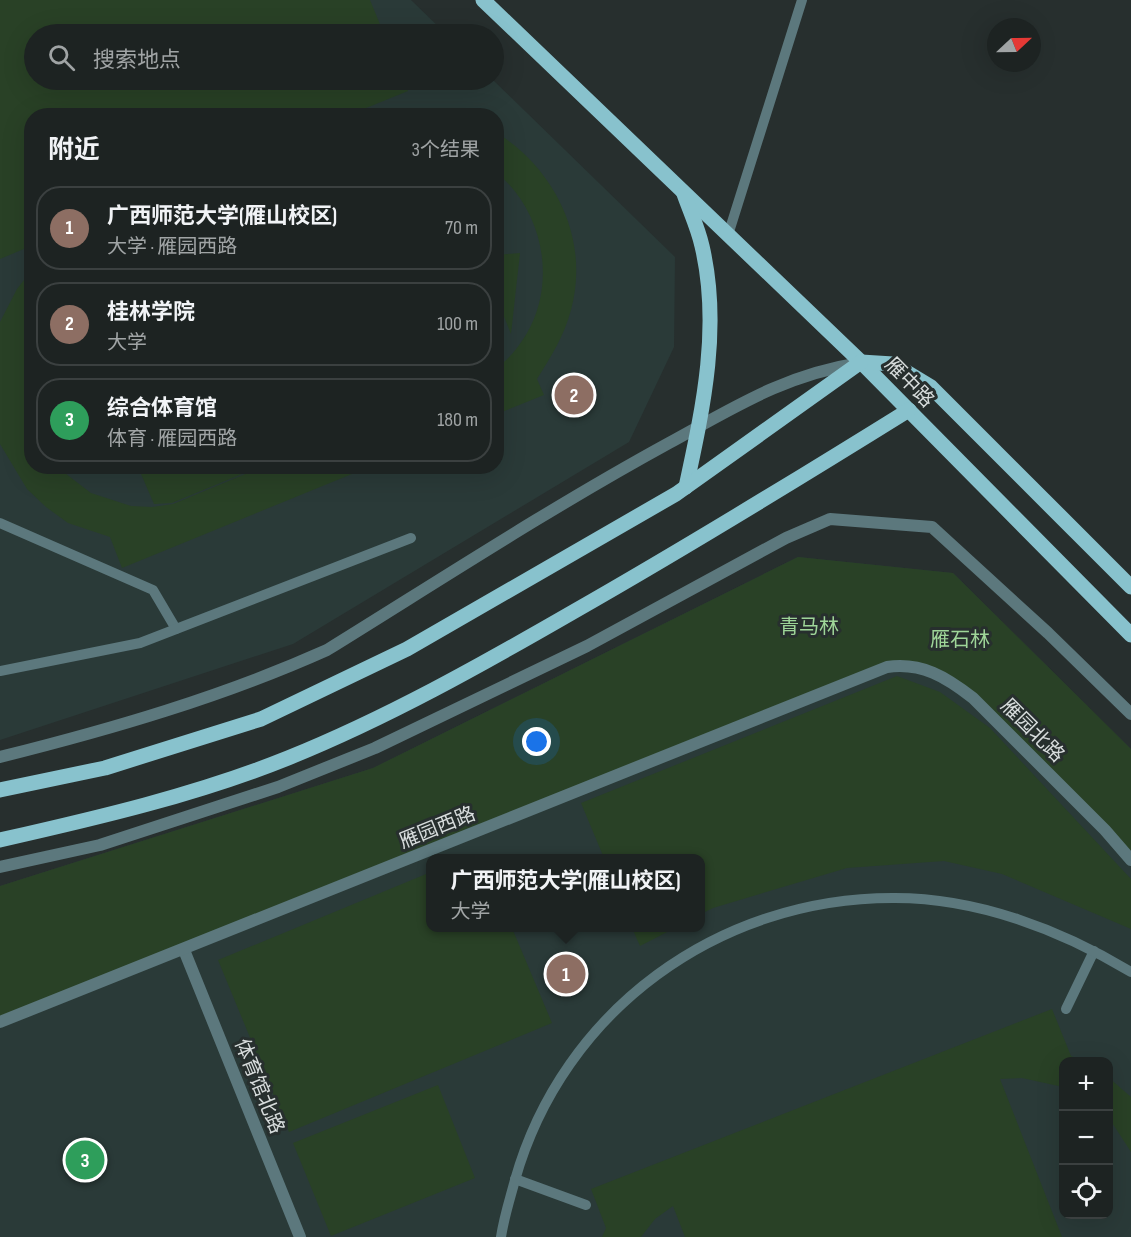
<!DOCTYPE html>
<html lang="zh">
<head>
<meta charset="utf-8">
<style>
  body { margin:0; font-family:"Sofia Sans Condensed","Noto Sans SC",sans-serif; background:#2a2f2f; color:#f1f3f6 }
  .controls { position:absolute; right:18px; bottom:18px; display:grid; overflow:hidden; border-radius:12px; box-shadow:0 6px 24px #0002 }
  .controls button { width:54px; height:54px; display:grid; place-items:center; padding:0; border:0; border-bottom:2px solid #3b4040; background:#1d2322; color:#f1f3f6; font:30px sans-serif }
  .compass { position:absolute; left:987px; top:18px; width:54px; height:54px; border-radius:50%; background:#1d2322; box-shadow:0 6px 24px #0002; rotate:68deg }
  .you { position:absolute; left:537px; top:742px; width:21px; height:21px; margin:-15px; border:4px solid #fff; border-radius:50%; background:#1a73e8; box-shadow:0 0 0 9px #1a73e833 }
  .badge { display:grid; place-items:center; width:39px; height:39px; border-radius:50%; background:#db2777; color:#fff; font-size:20px; font-weight:700 }
  .pin { position:absolute; translate:-50% -50%; border:3px solid #fff; box-shadow:0 2px 6px #0006 }
  .popup { position:absolute; left:426px; top:854px; width:279px; height:78px; box-sizing:border-box; display:grid; place-content:center; border-radius:12px; background:#1d2322; filter:drop-shadow(0 2px 4px #0005); font-size:20px; white-space:nowrap; color:#a0a4a5 }
  .popup b { font-size:22px; color:#f1f3f6 }
  .popup::after { content:''; position:absolute; left:50%; top:100%; margin-left:-12px; border:12px solid transparent; border-top-color:#1d2322 }
  .list { margin:0; padding:0; list-style:none }
  h2 { display:flex; justify-content:space-between; align-items:center; height:78px; margin:0; padding:0 24px; font-size:26px }
  h2 small { font-size:20px; font-weight:400; color:#a0a4a5 }
  .list li { display:grid; grid-template-columns:39px 1fr auto; gap:18px; align-items:center; box-sizing:border-box; height:84px; margin:0 12px 12px; padding:0 12px; border:2px solid #3b4040; border-radius:24px }
  .list b { display:block; font-size:22px; white-space:nowrap }
  .list p { margin:0; font-size:20px; white-space:nowrap; color:#a0a4a5 }
  .list em { font-size:20px; font-style:normal; color:#a0a4a5 }
  .icon { flex:none; width:33px; height:33px; fill:none; stroke:currentColor; stroke-width:2; stroke-linecap:round; stroke-linejoin:round }
  .map { position:relative; flex:none; width:1131px; height:1237px; overflow:hidden }
  .search { position:absolute; background:#1d2322; box-shadow:0 6px 24px #0002; left:24px; top:24px; width:480px; height:66px; display:flex; align-items:center; gap:15px; box-sizing:border-box; padding:0 21px; border-radius:33px; color:#a0a4a5; font-size:22px }
  .panel { position:absolute; background:#1d2322; box-shadow:0 6px 24px #0002; left:24px; top:108px; width:480px; height:366px; border-radius:24px }
  .map>svg:first-child { display:block }
  .built { fill:#2a3a38; fill-rule:evenodd }
  .green { fill:#294126 }
  .lines { fill:none; stroke-linecap:round; stroke-linejoin:round }
  .lane { stroke:#5c787d; stroke-width:10 }
  .street { stroke:#5c787d; stroke-width:12 }
  .primary { stroke:#88c2cd; stroke-width:15 }
  .labels { text-anchor:middle; stroke-width:6; stroke-linejoin:round; paint-order:stroke }
  .street-label { font-size:20px; fill:#d7dcdc; stroke:#272f2e }
  .park-label { font-size:20px; fill:#9ed598; stroke:#272f2e }
</style>
</head>
<body>
<div class="map">
<svg width="1131" height="1237" viewBox="0 0 1131 1237">
  <rect width="100%" height="100%" fill="#272f2e"/>
  <g class="built">
    <path d="M 0,0 L 411,0 L 446,34 L 34,34 L 34,80 L 493,80 L 675,257 L 674,347 L 629,442 L 293,644 L 0,740 ZM 32,116 L 496,116 L 496,466 L 32,466 Z"/>
    <path d="M 798,557 L 953,573 L 1131,749 L 1131,1237 L 0,1237 L 0,886 L 373,768 ZM 431,858 L 701,858 L 701,928 L 431,928 ZM 1064,1062 L 1108,1062 L 1108,1214 L 1064,1214 Z"/>
  </g>
  <g class="green">
    <path d="M 0,0 L 370,0 L 384,34 L 34,34 L 34,80 L 403,80 L 408,91 L 349,115 L 32,116 L 31,246 L 0,259 Z"/>
    <path d="M 497,133 C 556,170 590,240 571,310 C 564,336 551,357 537,379 L 544,395 L 497,414 L 497,367 C 510,359 519,346 527,333 C 557,281 543,211 497,173 Z"/>
    <path d="M 520,253 L 511,334 L 497,299 L 497,255 Z"/>
    <path d="M 31,271 L 31,347 L 25,390 L 31,422 L 32,466 L 57,467 L 91,493 L 131,506 L 152,507 L 173,504 L 262,467 L 369,467 L 122,568 L 110,537 L 68,523 L 46,507 L 27,489 L 0,444 L 0,322 L 17,289 Z"/>
    <path d="M 138,467 L 259,467 L 172,503 L 154,504 Z"/>
    <path d="M 798,557 L 953,573 L 1131,749 L 1131,860 L 955,684 L 900,665 L 0,1022 L 0,886 L 373,768 Z"/>
    <path d="M 897,676 L 940,692 L 990,728 L 1131,879 L 1131,929 L 1002,874 L 944,861 L 847,868 L 713,908 L 701,914 L 701,858 L 604,858 L 581,803 Z"/>
    <path d="M 431,872 L 431,928 L 512,928 L 552,1023 L 289,1132 L 218,960 Z"/>
    <path d="M 632,928 L 675,928 L 640,946 Z"/>
    <path d="M 1052,1009 L 1071,1056 L 1083,1061 L 1064,1062 L 1063,1087 L 1022,1078 L 1000,1079 L 1062,1237 L 685,1237 L 673,1206 L 655,1219 L 641,1237 L 602,1237 L 606,1228 L 591,1189 Z"/>
    <path d="M 1108,1077 L 1131,1097 L 1131,1152 L 1109,1118 Z"/>
    <path d="M 438,1085 L 475,1178 L 331,1236 L 293,1143 Z"/>
  </g>
  <g class="lines">
    <g class="lane">
      <path d="M 728,235 L 802,0"/>
      <path d="M 0,523 L 153,590 L 176,629"/>
      <path d="M 0,671 L 140,643 L 411,538"/>
      <path d="M 1066,1009 L 1094,951"/>
      <path d="M 515,1179 L 586,1205"/>
      <path d="M 501,1237 C 504,1217 510,1199 515,1180 C 563,1010 719,897 895,898 C 978,898 1061,930 1131,972"/>
    </g>
    <g class="street">
      <path d="M 0,757 C 112,729 222,697 327,650 C 440,580 552,507 669,443 C 735,407 784,375 860,363"/>
      <path d="M 0,867 L 100,845 L 278,787 L 375,748 L 587,646 L 786,538 L 830,519 L 932,527 L 1048,633 L 1131,714"/>
      <path d="M 184,950 L 300,1237"/>
      <path d="M 0,1022 L 887,667 C 922,662 946,677 973,698 L 1105,830 L 1131,860"/>
    </g>
    <g class="primary">
      <path d="M 483,0 L 861,362 L 1131,635"/>
      <path d="M 684,194 C 690,211 698,228 702,246 C 721,327 703,408 686,487"/>
      <path d="M 861,362 L 893,364 L 931,387 L 1131,587"/>
      <path d="M 0,790 L 105,768 L 261,719 L 407,649 L 676,494 L 861,362"/>
      <path d="M 0,840 C 97,818 196,795 288,758 C 387,718 481,665 573,612 C 687,547 798,479 909,410"/>
    </g>
  </g>
  <g class="labels">
    <g class="street-label">
      <text transform="translate(910 382) rotate(46)" y="7">雁中路</text>
      <text transform="translate(1033 730) rotate(45)" y="7">雁园北路</text>
      <text transform="translate(437 827) rotate(-22)" y="7">雁园西路</text>
      <text transform="translate(260 1086) rotate(68)" y="7">体育馆北路</text>
    </g>
    <g class="park-label">
      <text x="809" y="633">青马林</text>
      <text x="960" y="646">雁石林</text>
    </g>
  </g>
</svg>
<div class="controls">
<button>+</button>
<button>−</button>
<button><svg class="icon" aria-label="locate" viewBox="0 0 24 24"><circle cx="12" cy="12" r="6"/><path d="M12 2v4M12 18v4M2 12h4M18 12h4"/></svg></button>
</div>
<svg class="compass" viewBox="-18 -18 36 36"><path d="M0-13l5 13h-10z" fill="#e53935"/><path d="M0 13l5-13h-10z" fill="#a0a4a5"/></svg>
<div class="you"></div>
<div class="pin badge" style="left:566px;top:974px;background:#8d6e63">1</div>
<div class="popup"><b>广西师范大学(雁山校区)</b>大学</div>
<div class="pin badge" style="left:574px;top:395px;background:#8d6e63">2</div>
<div class="pin badge" style="left:85px;top:1160px;background:#2e9e5b">3</div>
<div class="search"><svg class="icon" aria-label="search" viewBox="0 0 24 24"><circle cx="10" cy="10" r="6"/><path d="M15 15l6 6"/></svg>搜索地点</div>
<section class="panel">
<h2>附近<small>3个结果</small></h2>
<ul class="list">
<li><span class="badge" style="background:#8d6e63">1</span><div><b>广西师范大学(雁山校区)</b><p>大学 · 雁园西路</p></div><em>70 m</em></li>
<li><span class="badge" style="background:#8d6e63">2</span><div><b>桂林学院</b><p>大学</p></div><em>100 m</em></li>
<li><span class="badge" style="background:#2e9e5b">3</span><div><b>综合体育馆</b><p>体育 · 雁园西路</p></div><em>180 m</em></li>
</ul>
</section>
</div>
</body>
</html>
